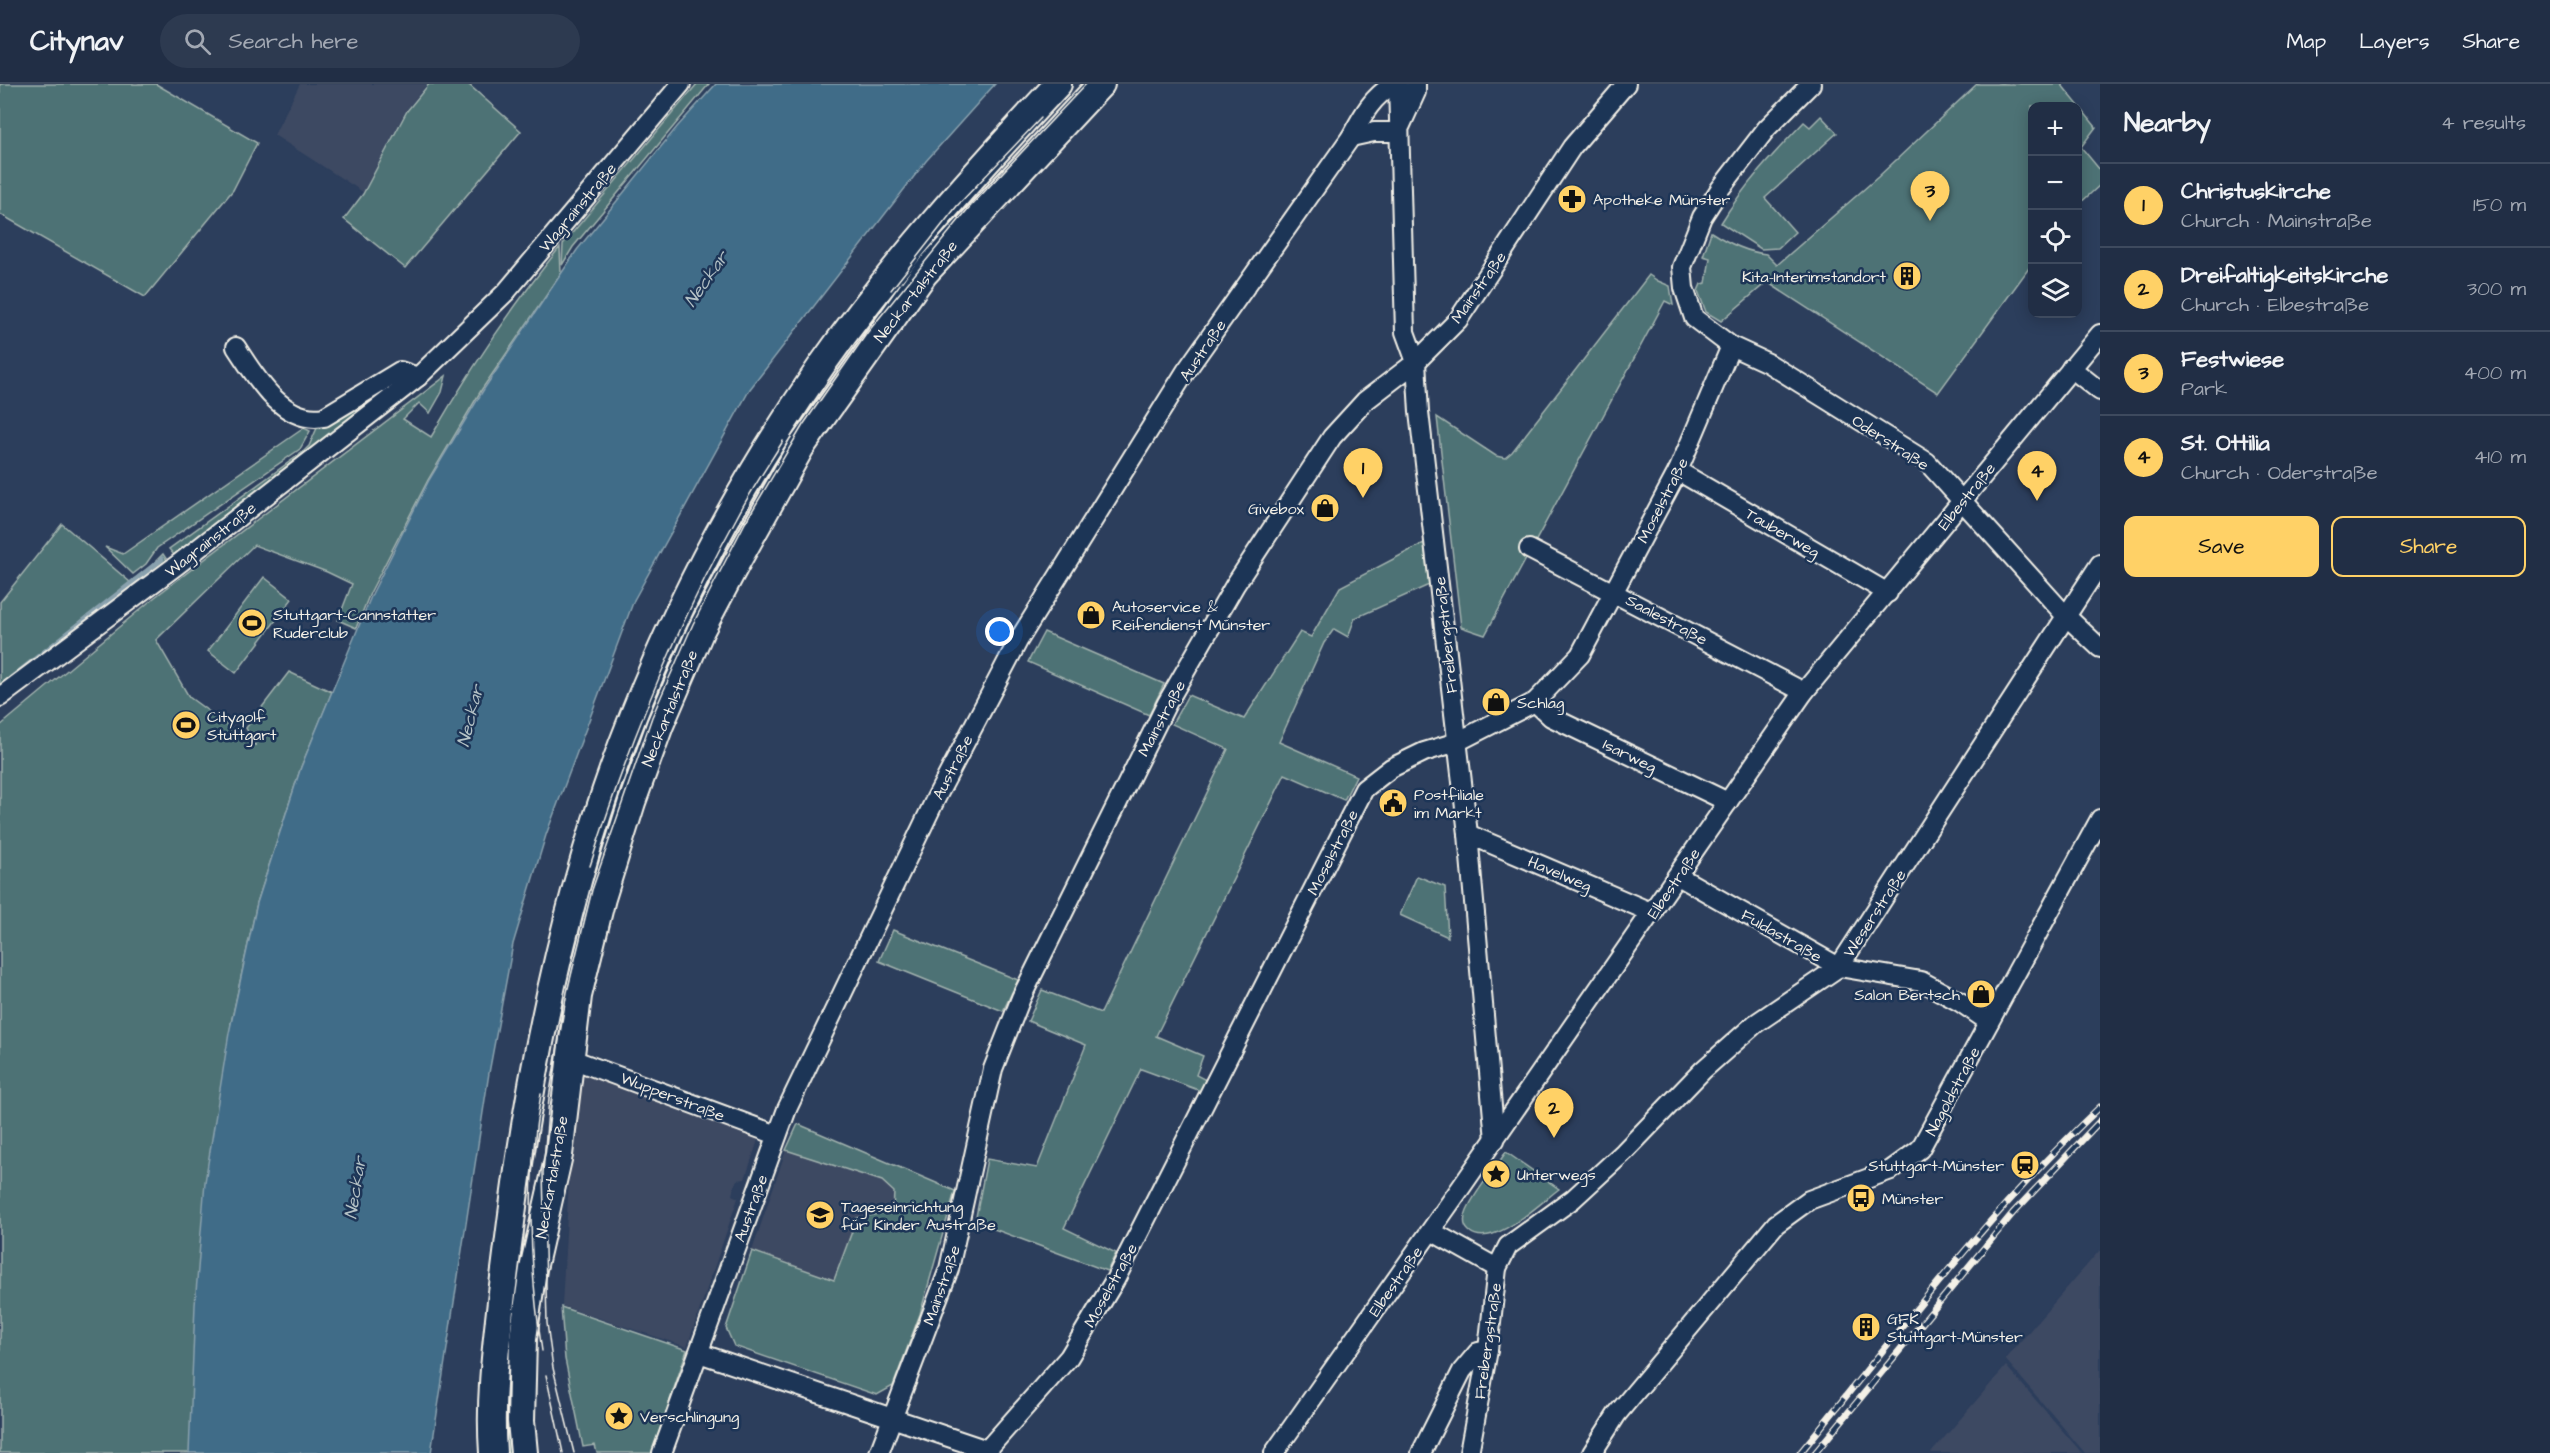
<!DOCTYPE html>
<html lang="en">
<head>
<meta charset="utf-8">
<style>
  body { margin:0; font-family:"Architects Daughter",sans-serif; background:#2d3a50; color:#f1f3f6 }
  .controls { position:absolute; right:18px; top:18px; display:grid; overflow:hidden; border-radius:12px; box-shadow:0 3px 15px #0003 }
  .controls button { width:54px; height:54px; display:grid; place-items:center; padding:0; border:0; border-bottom:2px solid #3e4a5e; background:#212e45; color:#f1f3f6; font:30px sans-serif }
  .you { position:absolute; left:1000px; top:548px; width:21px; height:21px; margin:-15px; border:4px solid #fff; border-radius:50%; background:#1a73e8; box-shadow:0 0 0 9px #1a73e833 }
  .badge { display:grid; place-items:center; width:39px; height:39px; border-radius:50%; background:#ffd166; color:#111; font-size:20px; font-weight:700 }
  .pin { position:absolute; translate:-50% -50px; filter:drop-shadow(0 2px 3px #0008) }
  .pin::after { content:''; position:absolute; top:32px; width:21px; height:18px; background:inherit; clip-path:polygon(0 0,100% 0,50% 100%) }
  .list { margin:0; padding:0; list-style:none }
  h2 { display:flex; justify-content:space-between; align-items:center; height:78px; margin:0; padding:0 24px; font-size:26px }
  h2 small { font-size:20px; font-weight:400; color:#a2a8b3 }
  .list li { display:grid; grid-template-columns:39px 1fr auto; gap:18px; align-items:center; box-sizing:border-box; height:84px; padding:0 24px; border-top:2px solid #3e4a5e }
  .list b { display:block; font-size:22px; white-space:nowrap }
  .list p { margin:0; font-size:20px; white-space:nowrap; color:#a2a8b3 }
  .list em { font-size:20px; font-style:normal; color:#a2a8b3 }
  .actions { display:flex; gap:12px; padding:18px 24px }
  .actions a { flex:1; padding:14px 0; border:2px solid #ffd166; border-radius:12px; text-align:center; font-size:21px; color:#ffd166 }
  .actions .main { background:#ffd166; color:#111 }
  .icon { flex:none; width:33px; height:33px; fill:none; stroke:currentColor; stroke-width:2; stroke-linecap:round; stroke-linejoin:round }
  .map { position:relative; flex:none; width:2100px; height:1369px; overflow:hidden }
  header { display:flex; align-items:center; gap:36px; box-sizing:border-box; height:84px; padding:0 30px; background:#212e45; border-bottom:2px solid #3e4a5e }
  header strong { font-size:28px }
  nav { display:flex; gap:33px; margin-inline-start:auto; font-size:21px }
  .search { width:420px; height:54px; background:#2d3a50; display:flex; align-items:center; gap:15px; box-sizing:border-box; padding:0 21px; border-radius:33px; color:#a2a8b3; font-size:22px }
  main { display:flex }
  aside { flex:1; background:#212e45 }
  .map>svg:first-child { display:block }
  .built { fill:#3d4962 }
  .green { fill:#4e7274; stroke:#a1b2ae; stroke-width:1.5 }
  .water { fill:#416c88; stroke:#89a1ae; stroke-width:1.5 }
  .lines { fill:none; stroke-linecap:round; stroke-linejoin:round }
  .stream { stroke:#89a1ae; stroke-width:5 }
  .street-casing { stroke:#f4f1e8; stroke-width:22 }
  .secondary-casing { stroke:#f4f1e8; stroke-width:30 }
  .street { stroke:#1d3557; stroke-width:18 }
  .secondary { stroke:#1d3557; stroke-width:26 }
  .tram { stroke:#f4f1e8; stroke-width:1.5 }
  .rail-casing { stroke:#f4f1e8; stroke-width:7 }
  .rail { stroke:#1d3557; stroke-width:4.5; stroke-dasharray:14; stroke-linecap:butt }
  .labels { text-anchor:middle; stroke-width:5; stroke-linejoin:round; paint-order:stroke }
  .poi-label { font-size:16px; fill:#f4f1e8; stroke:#1d3557; text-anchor:start }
  .street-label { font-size:16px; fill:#f4f1e8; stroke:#1d3557 }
  .water-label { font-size:18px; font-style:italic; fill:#b5c2c6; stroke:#1d3557 }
</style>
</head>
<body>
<header>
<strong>Citynav</strong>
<div class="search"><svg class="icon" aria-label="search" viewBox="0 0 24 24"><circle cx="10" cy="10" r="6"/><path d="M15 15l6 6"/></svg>Search here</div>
<nav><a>Map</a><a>Layers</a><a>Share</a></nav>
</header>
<main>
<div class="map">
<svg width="2100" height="1369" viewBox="0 0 2100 1369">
  <rect width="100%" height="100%" fill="#2c3e5c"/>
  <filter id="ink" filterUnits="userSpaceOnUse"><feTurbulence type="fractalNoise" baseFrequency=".0167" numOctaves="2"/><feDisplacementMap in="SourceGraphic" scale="12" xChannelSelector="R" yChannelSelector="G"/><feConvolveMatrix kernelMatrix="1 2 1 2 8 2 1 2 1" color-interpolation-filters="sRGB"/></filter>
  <g filter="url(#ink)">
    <g class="built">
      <path d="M 300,0 L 427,0 L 406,26 L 363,108 L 274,51 Z"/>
      <path d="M 582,990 L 755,1048 L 758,1056 L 745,1095 L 737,1096 L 734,1103 L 732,1111 L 738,1114 L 687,1263 L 562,1222 L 569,1095 Z"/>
      <path d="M 786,1066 L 882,1097 L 894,1108 L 893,1127 L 857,1134 L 834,1196 L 752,1167 Z"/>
      <path d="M 2100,1166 L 2100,1369 L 2085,1369 L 2005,1275 Z"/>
      <path d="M 2006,1282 L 2082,1369 L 1931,1369 Z"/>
    </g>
    <g class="green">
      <path d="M 0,0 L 156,0 L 257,59 L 233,106 L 145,213 L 0,130 Z"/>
      <path d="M 429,0 L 468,0 L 521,47 L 405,184 L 344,135 L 363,110 L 407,27 Z"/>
      <path d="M 697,0 L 709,0 L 573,163 L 562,181 L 563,160 Z"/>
      <path d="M 1977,0 L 2061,0 L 2096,43 L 2081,63 L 2100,86 L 2100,101 L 2078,121 L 2078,22 L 2032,22 L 2032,180 L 1938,309 L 1767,198 L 1721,237 L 1706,228 L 1698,207 L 1701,200 L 1706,199 L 1710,174 L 1703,172 L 1711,148 C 1728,159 1746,168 1766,170 L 1777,181 L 1878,93 Z"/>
      <path d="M 1821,32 L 1837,49 L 1765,114 L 1795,148 L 1778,164 L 1761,165 L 1721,139 C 1744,101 1773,70 1804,38 L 1810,43 Z"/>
      <path d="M 560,163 L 561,190 L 482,305 L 428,396 L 370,509 L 356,544 L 338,536 L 352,500 L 327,488 L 254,461 L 156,556 L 189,613 L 256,662 L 246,644 L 289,588 L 332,608 L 301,683 L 257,819 L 231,939 L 199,1369 L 0,1369 L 0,642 L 155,513 L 446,292 L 442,308 L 430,329 L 419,319 L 403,335 L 431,353 C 471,284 510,225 560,163 Z"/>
      <path d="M 1649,191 L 1658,197 L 1670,202 L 1673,221 L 1665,217 L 1485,551 L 1461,543 L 1437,333 L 1496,372 L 1505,374 L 1512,368 Z"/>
      <path d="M 398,299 L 174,471 L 169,465 L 303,368 L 309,362 L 317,344 L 328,340 Z"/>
      <path d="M 304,344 L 310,347 L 300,365 L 157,464 L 146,480 L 133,490 L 105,463 L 123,470 Z"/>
      <path d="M 62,440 L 130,498 L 150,483 L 163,470 L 167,476 L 0,606 L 0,518 Z"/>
      <path d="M 1424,459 L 1429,501 L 1355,534 L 1348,553 L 1334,545 L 1324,559 L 1279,658 L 1356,692 L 1344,716 L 1285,690 L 1156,952 L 1203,972 L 1196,991 L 1206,996 L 1201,1007 L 1141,985 L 1064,1144 L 1116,1169 L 1107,1187 L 975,1138 L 987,1075 L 1037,1084 L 1086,961 L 1028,937 L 1042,906 L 1101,929 L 1228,665 L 1172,640 L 1188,611 L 1244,635 L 1300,548 L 1311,553 L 1340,503 Z"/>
      <path d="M 264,493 L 292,515 L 236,589 L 208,567 Z"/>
      <path d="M 1044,548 L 1164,600 L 1149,631 L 1028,578 Z"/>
      <path d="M 1417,792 L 1445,803 L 1448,853 L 1400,831 Z"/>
      <path d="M 893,846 L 1018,896 L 1003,927 L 879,877 Z"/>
      <path d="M 798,1040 L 955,1107 L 920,1230 L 893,1302 L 877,1311 L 734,1262 L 726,1244 L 752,1167 L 834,1196 L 857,1134 L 893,1127 L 894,1108 L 882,1097 L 786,1066 Z"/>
      <path d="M 1506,1068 L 1559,1105 C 1540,1119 1492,1167 1469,1147 C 1462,1141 1464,1133 1467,1126 C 1476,1106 1494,1086 1506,1068 Z"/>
      <path d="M 518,1114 L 523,1114 L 524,1157 L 509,1250 L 507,1341 L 510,1369 L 503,1369 C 496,1284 508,1198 518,1114 Z"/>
      <path d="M 561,1223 L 687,1266 L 652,1369 L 597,1369 L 595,1361 L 583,1363 L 565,1275 Z"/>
    </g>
    <path class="water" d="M 716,0 L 995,0 L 926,77 L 750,305 L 634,516 L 546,751 L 513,860 L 489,989 L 431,1369 L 189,1369 L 195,1221 L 205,1098 L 229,949 L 257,819 L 301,683 L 372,510 L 429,396 L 484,305 L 577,166 L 677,43 Z"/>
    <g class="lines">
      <path class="stream" d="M 11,594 L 162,475"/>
      <g class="street-casing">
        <g id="street">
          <path d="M 1398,0 L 1405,248 L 1416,278 L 1419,328 L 1468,750 L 1495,1056"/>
          <path d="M 1811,0 L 1767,44 L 1720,105 L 1702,133 L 1682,183 L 1684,204 L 1694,234 L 1731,262 L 1768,279 L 1927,378 L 2065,531 L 2100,564"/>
          <path d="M 1401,41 L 1416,8 L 1416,0"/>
          <path d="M 1351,53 L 1374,48 L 1398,48"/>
          <path d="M 236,263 C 255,292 283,341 324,333 L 400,287 L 418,293"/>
          <path d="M 2071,284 L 2100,307"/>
          <path d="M 1678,387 L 1888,509"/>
          <path d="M 1529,465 L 1804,608"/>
          <path d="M 0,613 L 177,481 L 418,293 L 506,208 L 681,0"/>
          <path d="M 1535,618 L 1551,633 L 1728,718"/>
          <path d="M 1468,750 L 1653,829"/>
          <path d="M 1678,792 L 1839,883 L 1921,897 L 1960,918 L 1989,938"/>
          <path d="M 569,974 L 777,1051"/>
          <path d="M 1431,1147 L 1497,1184"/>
          <path d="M 699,1269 L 987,1366 L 1069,1273 L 1115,1196 L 1364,705 L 1391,684 L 1424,668 L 1457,658 L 1535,618 L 1580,571 L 1678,387 L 1731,262"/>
          <path d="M 662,1369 L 787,1025 L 936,714 L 1018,557 L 1186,287 L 1351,53 C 1362,32 1373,11 1395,0"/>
          <path d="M 879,1369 L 949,1185 L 993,985 L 1021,914 L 1167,619 L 1235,501 L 1332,353 L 1365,317 L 1416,278 L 1458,236 L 1572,63 L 1626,0"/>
          <path d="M 1274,1369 L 1462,1102 L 1804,608 L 2100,250"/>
          <path d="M 1421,1369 L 1462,1287 L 1478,1268 L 1488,1266"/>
          <path d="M 1469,1369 L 1488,1266 L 1497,1184 L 1508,1162 L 1573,1115 L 1624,1068 L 1703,986 L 1755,940 L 1839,883 L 2100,480"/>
          <path d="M 1592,1369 L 1617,1330 L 1776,1140 L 1809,1116 L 1891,1086 L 1920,1065 L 2100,735"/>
        </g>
      </g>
      <g class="secondary-casing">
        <g id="secondary">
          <path d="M 493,1369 C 489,1315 496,1262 502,1209 C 508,1164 513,1118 520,1073 C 543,923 577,771 634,630 C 683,507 747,389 822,281 C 893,180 974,90 1058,0"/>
          <path d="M 524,1369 L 521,1337 L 523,1254 L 533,1185 L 559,1071 L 578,912 L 602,814 L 632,718 L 660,641 L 701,546 L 738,476 L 801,363 L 924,190 L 1101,0"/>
        </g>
      </g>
      <use href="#street" class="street"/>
      <use href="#secondary" class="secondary"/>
      <g class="tram">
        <path d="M 891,206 L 957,122 L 1041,34"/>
        <path d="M 590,782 C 628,662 675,545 736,435 C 750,408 767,383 783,357"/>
        <path d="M 541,1010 C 526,1095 529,1182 542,1267"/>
        <path d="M 546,1291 L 563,1369"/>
        <path d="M 574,1369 L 553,1284 L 547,1239 L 543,1089 L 549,1014 L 567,908 L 592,806 L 652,633 L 693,540 L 745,439 L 803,341 L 867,249 L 968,125 L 1086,0"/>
      </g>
      <g class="rail-casing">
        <g id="rail">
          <path d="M 1800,1369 C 1896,1251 1989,1128 2100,1023"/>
          <path d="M 1815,1369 L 2013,1129 L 2100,1037"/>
        </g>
      </g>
      <use href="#rail" class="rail"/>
    </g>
  </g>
  <defs>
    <g id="pharmacy-disc" transform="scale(1.5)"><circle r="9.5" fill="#ffd166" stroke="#1d3557"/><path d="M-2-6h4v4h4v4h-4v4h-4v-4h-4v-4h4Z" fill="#111"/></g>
    <g id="building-disc" transform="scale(1.5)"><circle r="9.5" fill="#ffd166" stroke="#1d3557"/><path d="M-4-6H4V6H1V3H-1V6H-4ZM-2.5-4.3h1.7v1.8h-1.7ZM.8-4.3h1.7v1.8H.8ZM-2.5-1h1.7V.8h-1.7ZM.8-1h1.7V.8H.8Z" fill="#111"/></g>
    <g id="shop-disc" transform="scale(1.5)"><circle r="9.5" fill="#ffd166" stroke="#1d3557"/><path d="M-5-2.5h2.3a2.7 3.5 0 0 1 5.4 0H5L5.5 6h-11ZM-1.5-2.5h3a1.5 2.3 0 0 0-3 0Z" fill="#111"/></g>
    <g id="stadium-disc" transform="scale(1.5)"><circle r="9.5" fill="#ffd166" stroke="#1d3557"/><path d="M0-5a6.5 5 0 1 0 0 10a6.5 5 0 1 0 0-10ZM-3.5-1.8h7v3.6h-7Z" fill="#111"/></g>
    <g id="civic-disc" transform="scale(1.5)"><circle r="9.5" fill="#ffd166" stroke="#1d3557"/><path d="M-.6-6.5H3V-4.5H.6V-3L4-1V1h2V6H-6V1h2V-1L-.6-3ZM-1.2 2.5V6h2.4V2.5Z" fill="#111"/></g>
    <g id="station-disc" transform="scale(1.5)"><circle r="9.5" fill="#ffd166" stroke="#1d3557"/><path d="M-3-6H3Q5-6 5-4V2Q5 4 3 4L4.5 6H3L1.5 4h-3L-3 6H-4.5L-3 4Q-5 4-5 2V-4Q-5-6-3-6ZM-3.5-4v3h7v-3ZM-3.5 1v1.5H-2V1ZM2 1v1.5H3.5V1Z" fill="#111"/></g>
    <g id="sight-disc" transform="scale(1.5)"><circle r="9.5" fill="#ffd166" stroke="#1d3557"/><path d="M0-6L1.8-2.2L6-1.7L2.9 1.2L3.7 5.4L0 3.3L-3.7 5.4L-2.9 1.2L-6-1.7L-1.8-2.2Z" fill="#111"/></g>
    <g id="bus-disc" transform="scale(1.5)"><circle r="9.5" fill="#ffd166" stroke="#1d3557"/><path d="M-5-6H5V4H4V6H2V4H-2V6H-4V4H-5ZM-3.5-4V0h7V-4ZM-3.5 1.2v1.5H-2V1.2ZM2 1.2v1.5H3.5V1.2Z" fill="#111"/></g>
    <g id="school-disc" transform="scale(1.5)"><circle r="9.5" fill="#ffd166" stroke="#1d3557"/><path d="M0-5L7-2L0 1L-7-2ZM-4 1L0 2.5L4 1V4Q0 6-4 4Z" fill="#111"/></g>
  </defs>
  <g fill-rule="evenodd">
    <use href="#pharmacy-disc" x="1572" y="115"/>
    <use href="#building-disc" x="1907" y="192"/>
    <use href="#shop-disc" x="1325" y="424"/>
    <use href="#shop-disc" x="1091" y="531"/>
    <use href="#stadium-disc" x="252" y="539"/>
    <use href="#shop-disc" x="1496" y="618"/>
    <use href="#stadium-disc" x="186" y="641"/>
    <use href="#civic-disc" x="1393" y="719"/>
    <use href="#shop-disc" x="1981" y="910"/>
    <use href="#station-disc" x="2025" y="1081"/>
    <use href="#sight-disc" x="1496" y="1090"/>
    <use href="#bus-disc" x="1861" y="1114"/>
    <use href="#school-disc" x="820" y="1131"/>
    <use href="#building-disc" x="1866" y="1243"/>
    <use href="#sight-disc" x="619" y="1332"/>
  </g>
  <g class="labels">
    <g class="poi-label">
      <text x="1593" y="121">Apotheke Münster</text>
      <text x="1886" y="198" text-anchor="end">Kita-Interimstandort</text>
      <text x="1304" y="430" text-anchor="end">Givebox</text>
      <text x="1112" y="528">Autoservice &amp;<tspan x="1112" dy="18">Reifendienst Münster</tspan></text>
      <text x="273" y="536">Stuttgart-Cannstatter<tspan x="273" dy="18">Ruderclub</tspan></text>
      <text x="1517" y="624">Schlag</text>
      <text x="207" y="638">Citygolf<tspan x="207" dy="18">Stuttgart</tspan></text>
      <text x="1414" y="716">Postfiliale<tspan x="1414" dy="18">im Markt</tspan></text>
      <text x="1960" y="916" text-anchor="end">Salon Bertsch</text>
      <text x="2004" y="1087" text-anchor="end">Stuttgart-Münster</text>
      <text x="1517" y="1096">Unterwegs</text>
      <text x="1882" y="1120">Münster</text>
      <text x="841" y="1128">Tageseinrichtung<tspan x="841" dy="18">für Kinder Austraße</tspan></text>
      <text x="1887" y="1240">GFK<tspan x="1887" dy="18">Stuttgart-Münster</tspan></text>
      <text x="640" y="1338">Verschlingung</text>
    </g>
    <g class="street-label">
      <text transform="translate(577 123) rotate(-50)" y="6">Wagrainstraße</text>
      <text transform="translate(1478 203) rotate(-55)" y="6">Mainstraße</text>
      <text transform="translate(915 207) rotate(-52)" y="6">Neckartalstraße</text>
      <text transform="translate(1202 266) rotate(-56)" y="6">Austraße</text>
      <text transform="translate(1891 358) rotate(33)" y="6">Oderstraße</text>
      <text transform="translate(1966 412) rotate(-51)" y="6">Elbestraße</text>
      <text transform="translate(1662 416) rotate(-63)" y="6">Moselstraße</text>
      <text transform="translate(1783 448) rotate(30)" y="6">Tauberweg</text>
      <text transform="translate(210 455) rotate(-38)" y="6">Wagrainstraße</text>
      <text transform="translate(1667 535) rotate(28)" y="6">Saalestraße</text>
      <text transform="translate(1445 551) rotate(-96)" y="6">Freibergstraße</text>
      <text transform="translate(669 624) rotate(-68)" y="6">Neckartalstraße</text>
      <text transform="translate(1161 634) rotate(-62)" y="6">Mainstraße</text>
      <text transform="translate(1630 671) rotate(26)" y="6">Isarweg</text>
      <text transform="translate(952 683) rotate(-63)" y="6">Austraße</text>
      <text transform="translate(1332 768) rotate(-63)" y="6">Moselstraße</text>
      <text transform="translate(1560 789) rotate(23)" y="6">Havelweg</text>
      <text transform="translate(1673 799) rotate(-56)" y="6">Elbestraße</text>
      <text transform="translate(1874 829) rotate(-57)" y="6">Weserstraße</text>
      <text transform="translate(1782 851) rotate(30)" y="6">Fuldastraße</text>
      <text transform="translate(1952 1007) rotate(-62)" y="6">Nagoldstraße</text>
      <text transform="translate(673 1012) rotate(21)" y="6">Wupperstraße</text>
      <text transform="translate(551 1093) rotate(-80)" y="6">Neckartalstraße</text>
      <text transform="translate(750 1124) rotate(-70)" y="6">Austraße</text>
      <text transform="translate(1395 1197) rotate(-55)" y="6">Elbestraße</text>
      <text transform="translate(941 1201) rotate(-71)" y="6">Mainstraße</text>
      <text transform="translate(1110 1201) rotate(-61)" y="6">Moselstraße</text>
      <text transform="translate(1487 1257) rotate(-82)" y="6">Freibergstraße</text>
    </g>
    <g class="water-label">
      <text transform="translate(706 195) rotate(-55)" y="6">Neckar</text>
      <text transform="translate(470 632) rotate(-76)" y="6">Neckar</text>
      <text transform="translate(355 1104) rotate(-81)" y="6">Neckar</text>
    </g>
  </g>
</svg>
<div class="controls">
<button>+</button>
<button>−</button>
<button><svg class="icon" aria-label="locate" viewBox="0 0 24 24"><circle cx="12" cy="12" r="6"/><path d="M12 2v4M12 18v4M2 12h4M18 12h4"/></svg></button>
<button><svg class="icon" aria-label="layers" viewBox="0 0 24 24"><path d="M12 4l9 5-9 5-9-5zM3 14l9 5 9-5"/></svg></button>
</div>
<div class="you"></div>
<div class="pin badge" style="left:1363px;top:414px">1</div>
<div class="pin badge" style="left:1554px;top:1054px">2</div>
<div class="pin badge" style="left:1930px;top:137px">3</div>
<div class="pin badge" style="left:2037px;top:417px">4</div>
</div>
<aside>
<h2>Nearby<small>4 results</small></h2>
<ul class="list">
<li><span class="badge">1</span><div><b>Christuskirche</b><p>Church · Mainstraße</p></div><em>150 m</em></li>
<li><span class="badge">2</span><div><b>Dreifaltigkeitskirche</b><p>Church · Elbestraße</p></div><em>300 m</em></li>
<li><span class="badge">3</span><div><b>Festwiese</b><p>Park</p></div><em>400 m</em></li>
<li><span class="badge">4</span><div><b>St. Ottilia</b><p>Church · Oderstraße</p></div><em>410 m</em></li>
</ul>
<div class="actions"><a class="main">Save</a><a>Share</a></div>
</aside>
</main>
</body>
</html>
